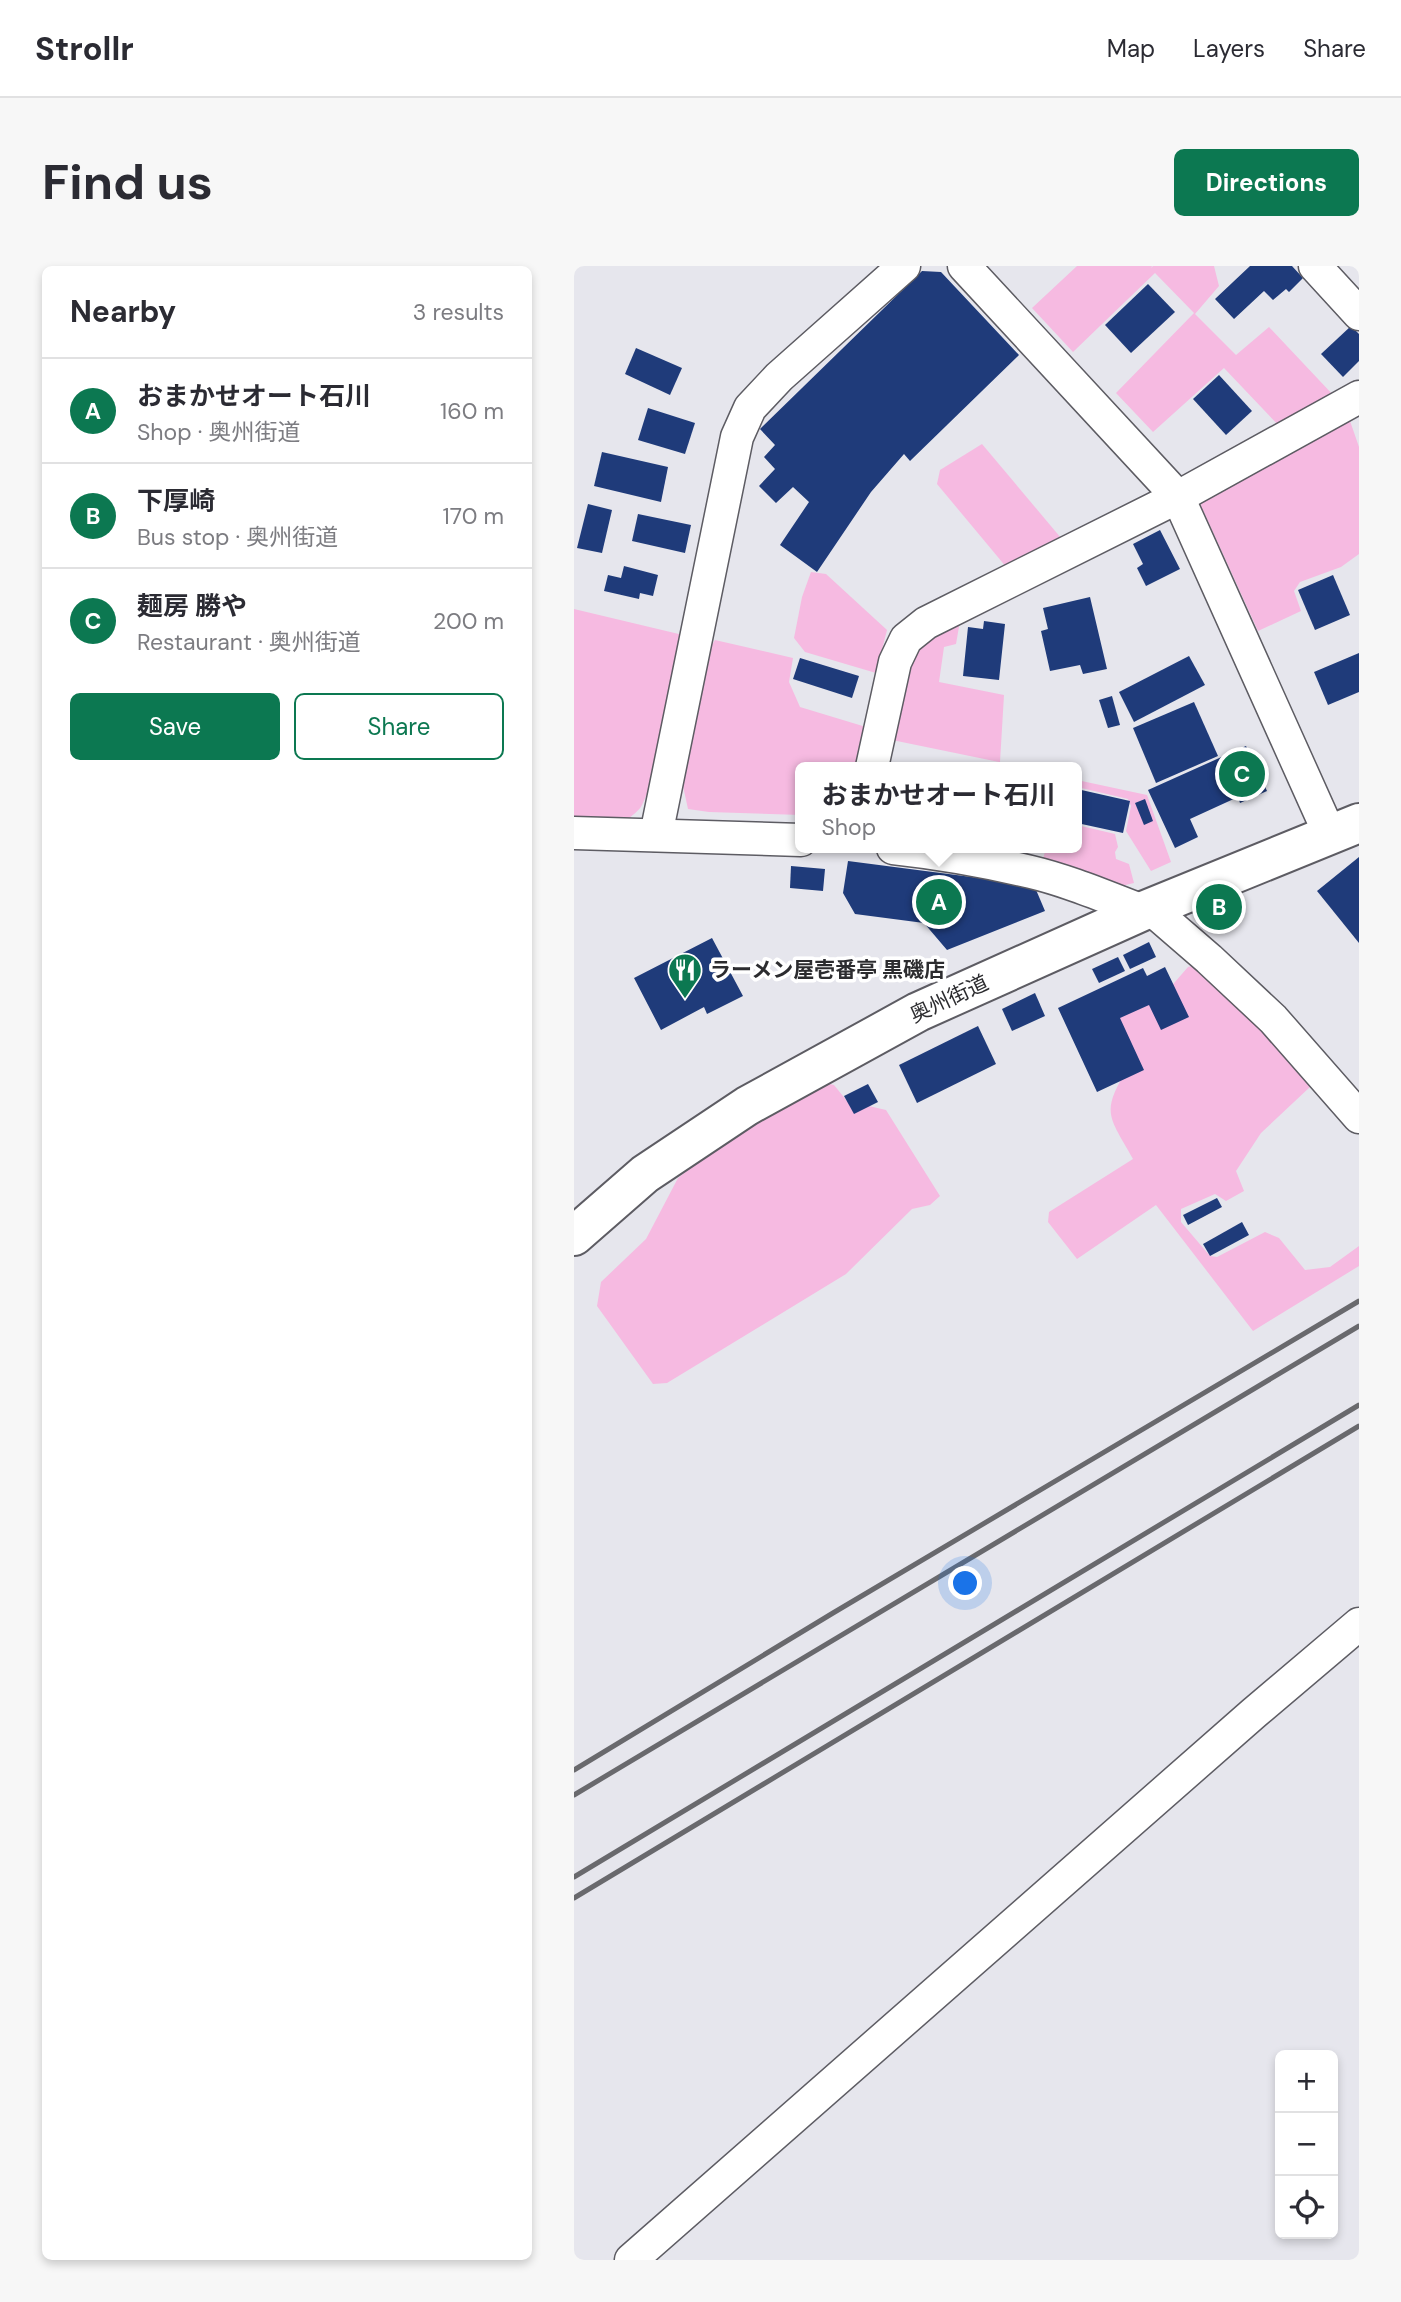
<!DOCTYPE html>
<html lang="en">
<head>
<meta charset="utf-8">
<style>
  body { margin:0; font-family:"DM Sans","Noto Sans JP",sans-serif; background:#f7f7f7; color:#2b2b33 }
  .controls { position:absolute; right:21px; bottom:21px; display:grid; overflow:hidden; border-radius:10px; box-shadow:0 4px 10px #0003 }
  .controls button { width:63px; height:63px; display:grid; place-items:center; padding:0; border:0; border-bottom:2px solid #e1e1e2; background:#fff; color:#2b2b33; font:35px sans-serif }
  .you { position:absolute; left:392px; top:1318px; width:24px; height:24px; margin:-18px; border:5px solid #fff; border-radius:50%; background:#1a73e8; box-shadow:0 0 0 10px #1a73e833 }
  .badge { display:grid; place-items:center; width:46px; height:46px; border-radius:50%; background:#0c7851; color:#fff; font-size:23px; font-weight:700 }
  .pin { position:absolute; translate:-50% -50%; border:4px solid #fff; box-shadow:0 2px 7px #0006 }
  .popup { position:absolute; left:221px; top:496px; width:287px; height:91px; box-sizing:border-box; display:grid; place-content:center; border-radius:10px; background:#fff; filter:drop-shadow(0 2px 5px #0005); font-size:23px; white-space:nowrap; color:#7c7c81 }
  .popup b { font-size:26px; color:#2b2b33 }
  .popup::after { content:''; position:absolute; left:50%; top:100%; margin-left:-14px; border:14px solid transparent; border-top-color:#fff }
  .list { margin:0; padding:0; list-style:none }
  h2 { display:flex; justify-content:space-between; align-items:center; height:91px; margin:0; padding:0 28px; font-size:30px }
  h2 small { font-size:23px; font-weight:400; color:#7c7c81 }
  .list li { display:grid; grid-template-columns:46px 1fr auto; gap:21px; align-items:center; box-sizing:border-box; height:105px; padding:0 28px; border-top:2px solid #e1e1e2 }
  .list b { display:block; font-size:26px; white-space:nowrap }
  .list p { margin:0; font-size:23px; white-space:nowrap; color:#7c7c81 }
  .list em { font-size:23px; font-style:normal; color:#7c7c81 }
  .actions { display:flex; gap:14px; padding:21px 28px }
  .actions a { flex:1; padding:16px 0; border:2px solid #0c7851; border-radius:10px; text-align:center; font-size:24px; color:#0c7851 }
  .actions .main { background:#0c7851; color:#fff }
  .icon { flex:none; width:38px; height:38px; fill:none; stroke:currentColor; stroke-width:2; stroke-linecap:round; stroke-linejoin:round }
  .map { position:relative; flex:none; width:785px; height:1994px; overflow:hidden; border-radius:10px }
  header { display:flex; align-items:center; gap:42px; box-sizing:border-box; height:98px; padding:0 35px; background:#fff; border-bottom:2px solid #e1e1e2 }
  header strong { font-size:33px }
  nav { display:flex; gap:38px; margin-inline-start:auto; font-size:24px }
  .intro { display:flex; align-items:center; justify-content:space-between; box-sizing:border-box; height:168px; padding:0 42px }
  h1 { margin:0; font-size:49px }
  .button { padding:18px 32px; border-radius:10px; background:#0c7851; color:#fff; font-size:24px; font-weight:700 }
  main { display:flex; gap:42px; padding:0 42px }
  aside { flex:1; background:#fff; border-radius:10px; box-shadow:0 4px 10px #0003 }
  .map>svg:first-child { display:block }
  .green { fill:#f6bae1 }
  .building { fill:#1f3b7a }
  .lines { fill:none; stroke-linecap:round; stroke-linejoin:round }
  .minor-casing { stroke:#5d5c63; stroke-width:35 }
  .secondary-casing { stroke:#5d5c63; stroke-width:42 }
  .minor { stroke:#fff; stroke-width:32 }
  .secondary { stroke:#fff; stroke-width:38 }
  .rail { stroke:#69696d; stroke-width:5 }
  .labels { text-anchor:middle; stroke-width:7; stroke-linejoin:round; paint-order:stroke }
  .poi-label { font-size:21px; font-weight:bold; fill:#2c2c2f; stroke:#fff; text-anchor:start }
  .street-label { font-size:21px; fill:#2c2c2f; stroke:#fff }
</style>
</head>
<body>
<header>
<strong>Strollr</strong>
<nav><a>Map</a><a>Layers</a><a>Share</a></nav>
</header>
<div class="intro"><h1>Find us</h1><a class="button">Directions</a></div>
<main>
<aside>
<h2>Nearby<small>3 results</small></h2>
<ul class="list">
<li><span class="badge">A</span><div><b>おまかせオート石川</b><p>Shop · 奥州街道</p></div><em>160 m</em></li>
<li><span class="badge">B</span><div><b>下厚崎</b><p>Bus stop · 奥州街道</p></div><em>170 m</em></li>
<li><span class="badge">C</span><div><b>麺房 勝や</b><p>Restaurant · 奥州街道</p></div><em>200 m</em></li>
</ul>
<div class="actions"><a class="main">Save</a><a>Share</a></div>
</aside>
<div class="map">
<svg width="785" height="1994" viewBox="0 0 785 1994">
  <rect width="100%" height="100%" fill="#e6e6ed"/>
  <g class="green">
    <path d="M 503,0 L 578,0 L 577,2 L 579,0 L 640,0 L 645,20 L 621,48 L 662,89 L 695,61 L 761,131 L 707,162 L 650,102 L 579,166 L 542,127 L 620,47 L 581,7 L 499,86 L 458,42 Z"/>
    <path d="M 775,152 L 785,181 L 785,288 L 767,301 L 726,316 L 720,325 L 727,345 L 684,365 L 627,240 L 630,226 Z"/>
    <path d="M 408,178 L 487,272 L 433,302 L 363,218 L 366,204 Z"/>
    <path d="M 237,306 L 252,308 L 313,364 L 302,407 L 231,386 L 220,372 L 228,331 Z"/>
    <path d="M 0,343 L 109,369 C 99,421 91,492 68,539 C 65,545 58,549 53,554 L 0,553 Z"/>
    <path d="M 386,355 L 382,378 L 370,381 L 365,416 L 430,429 L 426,496 L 447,501 L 425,501 L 425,496 L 318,474 L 335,388 L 345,372 Z"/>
    <path d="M 141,374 L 219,392 L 215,416 L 226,441 L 292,461 L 284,501 L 227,501 L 227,549 L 135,546 L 114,543 L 109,520 L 115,477 L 136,382 Z"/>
    <path d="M 503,514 L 573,529 L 597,596 L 577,605 L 552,565 L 557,540 L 554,533 L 503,521 Z"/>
    <path d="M 503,559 L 541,568 L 544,581 L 541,586 L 542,593 L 555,598 L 560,617 L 539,622 L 467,600 L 472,582 L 503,582 Z"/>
    <path d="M 626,698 L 638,704 L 736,821 L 687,867 L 662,905 L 670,925 L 652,935 L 641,928 L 607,943 L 607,956 L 636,990 L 643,991 L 691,966 L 705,972 L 731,1004 L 756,1001 L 785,980 L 785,1000 L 679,1065 L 582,939 L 503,993 L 474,956 L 475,946 L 559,893 C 535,850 526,847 554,802 L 534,769 L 554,733 L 594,724 L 614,701 Z"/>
    <path d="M 238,814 L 260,819 L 273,835 L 312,844 L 366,930 L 356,939 L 338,943 L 272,1008 L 93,1117 L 79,1118 L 23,1040 L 27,1016 L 72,973 L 104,912 L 162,866 Z"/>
  </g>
  <g class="building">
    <path d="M 676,0 L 718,0 L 729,12 L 715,26 L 712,23 L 699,34 L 690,25 L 660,53 L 641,33 Z"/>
    <path d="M 348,5 L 367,6 L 445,89 L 336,195 L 330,188 L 297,226 L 243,306 L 206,279 L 235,236 L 219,221 L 202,237 L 185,220 L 201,203 L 190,191 L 201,179 L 186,163 Z"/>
    <path d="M 574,18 L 601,46 L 557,87 L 531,59 Z"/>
    <path d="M 777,60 L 785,68 L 785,95 L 769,111 L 747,88 Z"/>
    <path d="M 62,82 L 108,102 L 96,129 L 51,108 Z"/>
    <path d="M 645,109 L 678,145 L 652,169 L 619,133 Z"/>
    <path d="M 74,142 L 121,157 L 111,188 L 64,174 Z"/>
    <path d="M 28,186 L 94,201 L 87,236 L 20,220 Z"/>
    <path d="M 14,238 L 38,244 L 28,287 L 3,282 Z"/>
    <path d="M 64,248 L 117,259 L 111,287 L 58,275 Z"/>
    <path d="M 586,264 L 606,303 L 572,320 L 563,302 L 569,298 L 559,278 Z"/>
    <path d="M 50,300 L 84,309 L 79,330 L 66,327 L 65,333 L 30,325 L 34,309 L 47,312 Z"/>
    <path d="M 759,309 L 776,349 L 741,364 L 724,324 Z"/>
    <path d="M 516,331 L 533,403 L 509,408 L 506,399 L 476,405 L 467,365 L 474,363 L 469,342 Z"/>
    <path d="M 410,355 L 431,358 L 425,414 L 389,410 L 394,361 L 409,363 Z"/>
    <path d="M 785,387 L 785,426 L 754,439 L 740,406 Z"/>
    <path d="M 615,390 L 631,419 L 560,456 L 545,426 Z"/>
    <path d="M 226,392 L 285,410 L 278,432 L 219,413 Z"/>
    <path d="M 538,430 L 546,459 L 534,462 L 525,434 Z"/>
    <path d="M 620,436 L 644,490 L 582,517 L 559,462 Z"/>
    <path d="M 672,480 L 693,525 L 666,537 L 664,531 L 616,553 L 624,571 L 601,582 L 574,524 Z"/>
    <path d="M 503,523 L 556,535 L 549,567 L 503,557 Z"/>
    <path d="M 571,533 L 579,555 L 570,559 L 561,537 Z"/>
    <path d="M 785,591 L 785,677 L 743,625 Z"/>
    <path d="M 274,595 L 460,619 L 471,645 L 373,684 L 350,657 L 281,648 L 269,627 Z"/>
    <path d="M 217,600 L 251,603 L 249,625 L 216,622 Z"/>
    <path d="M 138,672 L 169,730 L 133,748 L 130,741 L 87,764 L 60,712 Z"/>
    <path d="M 575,676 L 582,691 L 556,703 L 549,689 Z"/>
    <path d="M 544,691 L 551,705 L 525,717 L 518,703 Z"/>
    <path d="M 591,701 L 615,751 L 587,764 L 575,739 L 546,752 L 570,804 L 523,826 L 484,742 L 569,702 L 573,710 Z"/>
    <path d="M 461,727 L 471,750 L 438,765 L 428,743 Z"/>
    <path d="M 404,760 L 422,798 L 343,837 L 325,799 Z"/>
    <path d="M 294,818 L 304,836 L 280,848 L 270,830 Z"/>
    <path d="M 643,932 L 648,941 L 614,959 L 609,949 Z"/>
    <path d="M 668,956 L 675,969 L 636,990 L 629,978 Z"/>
  </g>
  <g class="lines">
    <g class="minor-casing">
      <g id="minor">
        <path d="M 390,0 L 604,231 L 756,569"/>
        <path d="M 741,0 L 785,48"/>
        <path d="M 298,501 L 321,396 L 332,373 L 352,357 L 604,231 L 785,131"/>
        <path d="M 0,567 L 227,574"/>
        <path d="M 82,569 L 163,171 L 176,142 L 205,111 L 330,0"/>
        <path d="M 319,582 C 365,587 411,595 457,606 C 495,615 532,631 569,645"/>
        <path d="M 576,642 L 635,693 L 699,753 L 785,851"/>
        <path d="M 57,1994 L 680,1447 L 785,1358"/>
      </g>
    </g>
    <g class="secondary-casing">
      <path id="secondary" d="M 0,970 L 71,908 L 173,840 L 344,746 L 569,645 L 785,557"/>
    </g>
    <use href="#minor" class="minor"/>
    <use href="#secondary" class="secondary"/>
    <g class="rail">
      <path d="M 0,1504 L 259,1347 L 785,1035"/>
      <path d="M 0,1529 L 785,1060"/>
      <path d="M 0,1611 L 785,1139"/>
      <path d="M 0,1632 L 785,1160"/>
    </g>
  </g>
  <defs>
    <g id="restaurant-pin" transform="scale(1.75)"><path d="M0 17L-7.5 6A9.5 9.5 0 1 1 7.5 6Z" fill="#0c7851" stroke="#fff"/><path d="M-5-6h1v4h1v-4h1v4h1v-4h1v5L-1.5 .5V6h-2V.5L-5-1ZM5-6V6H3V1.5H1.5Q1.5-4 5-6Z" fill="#fff"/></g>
  </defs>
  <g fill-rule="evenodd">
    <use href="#restaurant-pin" x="111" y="704"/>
  </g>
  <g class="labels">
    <g class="poi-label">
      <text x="136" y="711">ラーメン屋壱番亭 黒磯店</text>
    </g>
    <g class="street-label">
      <text transform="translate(375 733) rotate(-25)" y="7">奥州街道</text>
    </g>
  </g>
</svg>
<div class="controls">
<button>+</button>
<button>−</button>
<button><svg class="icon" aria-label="locate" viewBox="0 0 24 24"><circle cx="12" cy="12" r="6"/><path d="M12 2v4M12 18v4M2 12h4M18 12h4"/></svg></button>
</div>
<div class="you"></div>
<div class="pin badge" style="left:365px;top:636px">A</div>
<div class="popup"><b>おまかせオート石川</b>Shop</div>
<div class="pin badge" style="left:645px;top:641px">B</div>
<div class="pin badge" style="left:668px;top:508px">C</div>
</div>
</main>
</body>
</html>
